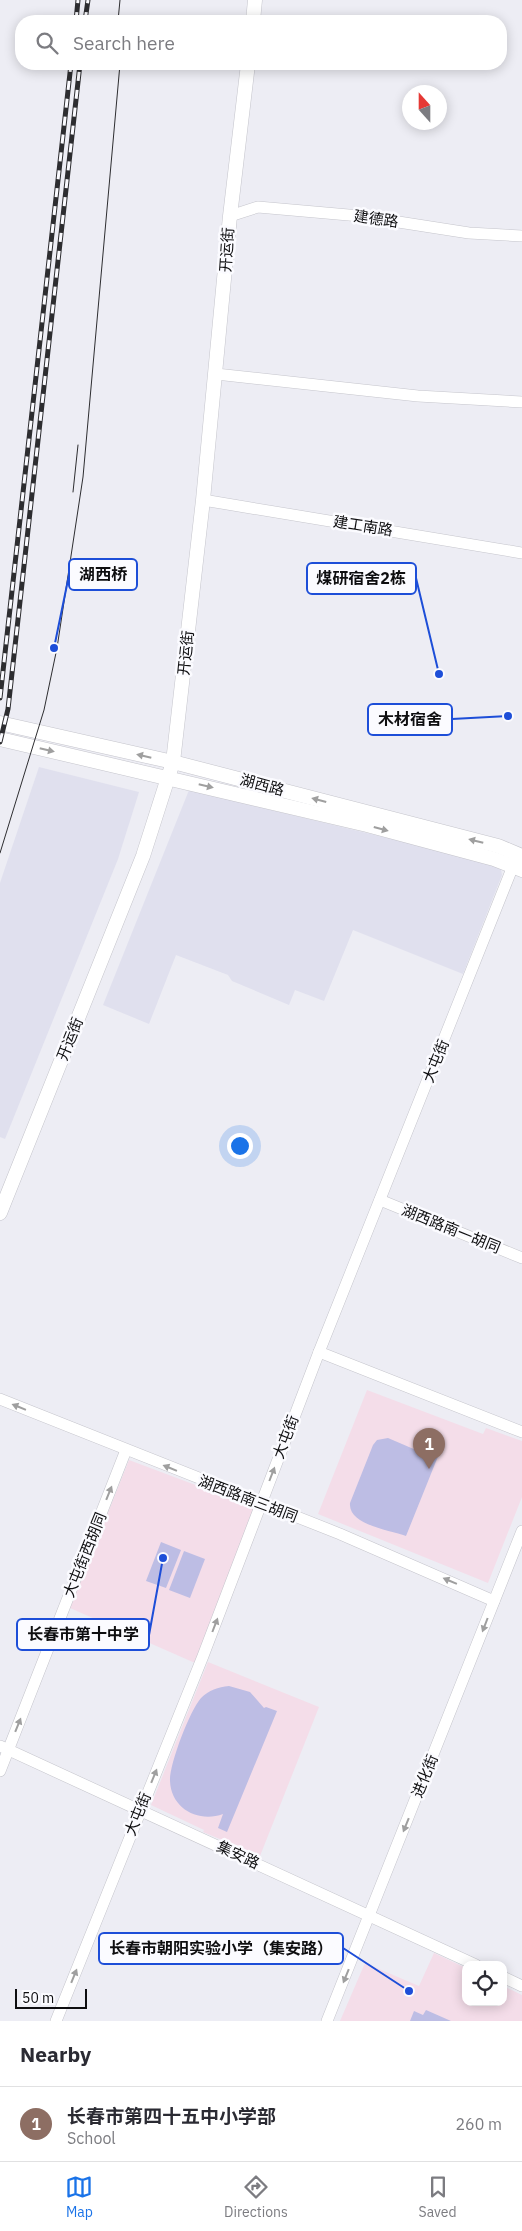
<!DOCTYPE html>
<html lang="en">
<head>
<meta charset="utf-8">
<style>
  body { margin:0; font-family:"IBM Plex Sans","Noto Sans SC",sans-serif; background:#f7f7f7; color:#2b2b33 }
  .controls { position:absolute; right:15px; bottom:15px; display:grid; overflow:hidden; border-radius:10px; box-shadow:0 2px 12px #0003 }
  .controls button { width:45px; height:45px; display:grid; place-items:center; padding:0; border:0; border-bottom:1px solid #e1e1e2; background:#fff; color:#2b2b33; font:25px sans-serif }
  .compass { position:absolute; left:402px; top:85px; width:45px; height:45px; border-radius:50%; background:#fff; box-shadow:0 2px 12px #0003; rotate:339deg }
  .scale { position:absolute; left:15px; bottom:12px; width:72px; box-sizing:border-box; padding-left:5px; border:2px solid #0e0e10; border-top:0; font-size:14px; line-height:18px; white-space:nowrap; color:#0e0e10; -webkit-text-stroke:4px #fbfbff; paint-order:stroke }
  .you { position:absolute; left:239px; top:1145px; width:18px; height:18px; margin:-12px; border:4px solid #fff; border-radius:50%; background:#1a73e8; box-shadow:0 0 0 8px #1a73e833 }
  .badge { display:grid; place-items:center; width:32px; height:32px; border-radius:50%; background:#1a73e8; color:#fff; font-size:16px; font-weight:700 }
  .pin { position:absolute; translate:-50% -41px; filter:drop-shadow(0 1px 2px #0008) }
  .pin::after { content:''; position:absolute; top:26px; width:18px; height:15px; background:inherit; clip-path:polygon(0 0,100% 0,50% 100%) }
  .list { margin:0; padding:0; list-style:none }
  h2 { display:flex; justify-content:space-between; align-items:center; height:65px; margin:0; padding:0 20px; font-size:21px }
  h2 small { font-size:16px; font-weight:400; color:#7c7c81 }
  .list li { display:grid; grid-template-columns:32px 1fr auto; gap:15px; align-items:center; box-sizing:border-box; height:75px; padding:0 20px; border-top:1px solid #e1e1e2 }
  .list b { display:block; font-size:19px; white-space:nowrap }
  .list p { margin:0; font-size:16px; white-space:nowrap; color:#7c7c81 }
  .list em { font-size:16px; font-style:normal; color:#7c7c81 }
  .icon { flex:none; width:28px; height:28px; fill:none; stroke:currentColor; stroke-width:2; stroke-linecap:round; stroke-linejoin:round }
  .map { position:relative; flex:none; width:522px; height:2021px; overflow:hidden }
  .search { position:absolute; background:#fff; box-shadow:0 2px 12px #0003; left:15px; right:15px; top:15px; height:55px; display:flex; align-items:center; gap:12px; box-sizing:border-box; padding:0 18px; border-radius:20px; color:#7c7c81; font-size:19px }
  .sheet { height:140px; background:#fff }
  nav { display:flex; justify-content:space-around; align-items:center; box-sizing:border-box; height:70px; border-top:1px solid #e1e1e2; background:#fff; font-size:14px; color:#7c7c81 }
  nav a { display:grid; justify-items:center; gap:2px }
  nav .on { color:#1a73e8 }
  .map>svg:first-child { display:block }
  .built { fill:#e0e0ee }
  .education { fill:#f4dde9 }
  .green { fill:#bdbde4 }
  .lines { fill:none; stroke-linecap:round; stroke-linejoin:round }
  .minor-casing { stroke:#c5c5cc; stroke-width:12 }
  .major-casing { stroke:#c5c5cc; stroke-width:15 }
  .minor { stroke:#fff; stroke-width:11 }
  .major { stroke:#fff; stroke-width:14 }
  .tram { stroke:#2d2d30; stroke-width:1 }
  .rail-casing { stroke:#2d2d30; stroke-width:5 }
  .rail { stroke:#fbfbff; stroke-width:3; stroke-dasharray:9; stroke-linecap:butt }
  .oneway { fill:#9f9f9f }
  .labels { text-anchor:middle; stroke-width:5; stroke-linejoin:round; paint-order:stroke }
  .street-label { font-size:15px; fill:#0e0e10; stroke:#fbfbff }
  .leader { fill:none; stroke:#1d4ed8; stroke-width:2 }
  .callout-dot { fill:#1d4ed8; stroke:#fbfbff; stroke-width:2 }
  .callout { fill:#fbfbff; stroke:#1d4ed8; stroke-width:2 }
  .callout-label { font-size:16px; text-anchor:middle; font-weight:bold; fill:#0e0e10 }
</style>
</head>
<body>
<div class="map">
<svg width="522" height="2021" viewBox="0 0 522 2021">
  <rect width="100%" height="100%" fill="#ededf4"/>
  <g class="built">
    <path d="M 39,767 L 139,792 L 118,859 L 5,1139 L 0,1137 L 0,883 Z"/>
    <path d="M 189,790 L 416,845 L 493,865 L 501,869 L 502,875 L 463,974 L 353,930 L 324,1001 L 295,990 L 289,1005 L 232,981 L 228,975 L 176,955 L 149,1024 L 103,1005 Z"/>
  </g>
  <g class="education">
    <path d="M 367,1390 L 483,1434 L 486,1428 L 522,1441 L 522,1497 L 488,1583 L 318,1514 Z"/>
    <path d="M 129,1460 L 254,1507 L 195,1663 L 70,1608 Z"/>
    <path d="M 208,1662 L 319,1707 L 260,1856 L 203,1832 L 204,1830 L 151,1805 Z"/>
    <path d="M 434,1953 L 466,1968 L 466,2002 L 503,2002 L 503,1986 L 522,1995 L 522,2021 L 340,2021 L 365,1963 L 419,1986 Z"/>
  </g>
  <g class="green">
    <path d="M 388,1438 L 430,1456 L 434,1446 L 441,1449 L 406,1536 C 390,1530 348,1525 350,1503 L 373,1445 L 377,1440 Z"/>
    <path d="M 161,1542 L 181,1550 L 166,1588 L 146,1581 Z"/>
    <path d="M 184,1551 L 205,1559 L 190,1598 L 169,1590 Z"/>
    <path d="M 229,1686 L 250,1692 L 264,1708 L 266,1707 L 277,1711 L 227,1832 L 218,1828 L 223,1814 C 199,1823 171,1809 170,1781 C 169,1765 190,1710 201,1698 C 209,1690 218,1687 229,1686 Z"/>
    <path d="M 426,2010 L 451,2021 L 410,2021 L 414,2011 L 423,2015 Z"/>
  </g>
  <g class="lines">
    <g class="minor-casing">
      <g id="minor">
        <path d="M 230,216 L 258,207 L 360,216 L 469,233 L 522,236"/>
        <path d="M 216,374 L 418,396 L 522,402"/>
        <path d="M 203,500 L 522,553"/>
        <path d="M 380,1200 L 522,1258"/>
        <path d="M 319,1352 L 522,1432"/>
        <path d="M 0,1399 L 340,1534 L 494,1601"/>
        <path d="M 0,1746 L 476,1965"/>
        <path d="M 0,1771 L 126,1450"/>
        <path d="M 503,1977 L 522,1986"/>
        <path d="M 56,2021 L 203,1656 L 319,1352 L 515,861"/>
        <path d="M 327,2021 L 522,1531"/>
      </g>
    </g>
    <g class="major-casing">
      <g id="major">
        <path d="M 253,21 L 255,0"/>
        <path d="M 0,723 L 173,762 L 498,846 L 522,856"/>
        <path d="M 0,739 L 367,825 L 494,859 L 522,870"/>
        <path d="M 0,1213 L 143,856 L 173,762 L 203,500 L 230,216 L 248,64"/>
      </g>
    </g>
    <use href="#minor" class="minor"/>
    <use href="#major" class="major"/>
    <g class="tram">
      <path d="M 118,21 L 120,0"/>
      <path d="M 73,492 L 78,445"/>
      <path d="M 0,853 L 44,710 L 57,648 L 83,477 L 120,64"/>
    </g>
    <g class="rail-casing">
      <g id="rail">
        <path d="M 76,21 L 78,0"/>
        <path d="M 85,21 L 88,0"/>
        <path d="M 0,698 L 71,64"/>
        <path d="M 0,742 L 8,709 L 80,64"/>
      </g>
    </g>
    <use href="#rail" class="rail"/>
  </g>
  <defs><path id="oneway-solid" d="M-6-.8H1V-3.2L6.5 0L1 3.2V.8H-6Z" transform="scale(1.25)"/></defs>
  <g class="oneway">
    <use href="#oneway-solid" transform="translate(47 750) rotate(13)"/>
    <use href="#oneway-solid" transform="translate(144 756) rotate(-167)"/>
    <use href="#oneway-solid" transform="translate(206 786) rotate(13)"/>
    <use href="#oneway-solid" transform="translate(319 800) rotate(-165)"/>
    <use href="#oneway-solid" transform="translate(381 829) rotate(15)"/>
    <use href="#oneway-solid" transform="translate(476 841) rotate(-166)"/>
    <use href="#oneway-solid" transform="translate(19 1407) rotate(-158)"/>
    <use href="#oneway-solid" transform="translate(170 1468) rotate(-158)"/>
    <use href="#oneway-solid" transform="translate(272 1474) rotate(-69)"/>
    <use href="#oneway-solid" transform="translate(109 1493) rotate(-68)"/>
    <use href="#oneway-solid" transform="translate(450 1581) rotate(-157)"/>
    <use href="#oneway-solid" transform="translate(215 1625) rotate(-69)"/>
    <use href="#oneway-solid" transform="translate(485 1625) rotate(111)"/>
    <use href="#oneway-solid" transform="translate(18 1725) rotate(-68)"/>
    <use href="#oneway-solid" transform="translate(154 1776) rotate(-68)"/>
    <use href="#oneway-solid" transform="translate(406 1825) rotate(112)"/>
    <use href="#oneway-solid" transform="translate(74 1976) rotate(-68)"/>
    <use href="#oneway-solid" transform="translate(346 1976) rotate(112)"/>
  </g>
  <g class="labels">
    <g class="street-label">
      <text transform="translate(376 219) rotate(8)" y="5">建德路</text>
      <text transform="translate(227 250) rotate(-86)" y="5">开运街</text>
      <text transform="translate(363 526) rotate(9)" y="5">建工南路</text>
      <text transform="translate(186 653) rotate(-84)" y="5">开运街</text>
      <text transform="translate(262 785) rotate(15)" y="5">湖西路</text>
      <text transform="translate(70 1039) rotate(-68)" y="5">开运街</text>
      <text transform="translate(436 1061) rotate(-68)" y="5">大屯街</text>
      <text transform="translate(451 1229) rotate(22)" y="5">湖西路南一胡同</text>
      <text transform="translate(286 1437) rotate(-69)" y="5">大屯街</text>
      <text transform="translate(248 1499) rotate(21)" y="5">湖西路南三胡同</text>
      <text transform="translate(85 1555) rotate(-68)" y="5">大屯街西胡同</text>
      <text transform="translate(425 1776) rotate(-68)" y="5">进化街</text>
      <text transform="translate(138 1814) rotate(-68)" y="5">大屯街</text>
      <text transform="translate(238 1855) rotate(25)" y="5">集安路</text>
    </g>
  </g>
  <path class="leader" d="M54 648L69 575M439 674L416 578M508 716L452 719M163 1558L149 1635M409 1991L343 1948"/>
  <g class="callout-dot">
    <circle cx="54" cy="648" r="5"/>
    <circle cx="439" cy="674" r="5"/>
    <circle cx="508" cy="716" r="5"/>
    <circle cx="163" cy="1558" r="5"/>
    <circle cx="409" cy="1991" r="5"/>
  </g>
  <g class="callout">
    <rect x="69" y="559" width="68" height="31" rx="5"/>
    <rect x="307" y="563" width="109" height="31" rx="5"/>
    <rect x="368" y="704" width="84" height="31" rx="5"/>
    <rect x="17" y="1619" width="132" height="31" rx="5"/>
    <rect x="99" y="1933" width="244" height="31" rx="5"/>
  </g>
  <g class="callout-label">
    <text x="103" y="580">湖西桥</text>
    <text x="361" y="584">煤研宿舍2栋</text>
    <text x="410" y="725">木材宿舍</text>
    <text x="83" y="1640">长春市第十中学</text>
    <text x="221" y="1954">长春市朝阳实验小学（集安路）</text>
  </g>
</svg>
<div class="controls">
<button><svg class="icon" aria-label="locate" viewBox="0 0 24 24"><circle cx="12" cy="12" r="6"/><path d="M12 2v4M12 18v4M2 12h4M18 12h4"/></svg></button>
</div>
<svg class="compass" viewBox="-18 -18 36 36"><path d="M0-13l5 13h-10z" fill="#e53935"/><path d="M0 13l5-13h-10z" fill="#7c7c81"/></svg>
<div class="scale">50 m</div>
<div class="you"></div>
<div class="pin badge" style="left:429px;top:1469px;background:#8d6e63">1</div>
<div class="search"><svg class="icon" aria-label="search" viewBox="0 0 24 24"><circle cx="10" cy="10" r="6"/><path d="M15 15l6 6"/></svg>Search here</div>
</div>
<section class="sheet">
<h2>Nearby<small></small></h2>
<ul class="list">
<li><span class="badge" style="background:#8d6e63">1</span><div><b>长春市第四十五中小学部</b><p>School</p></div><em>260 m</em></li>
</ul>
</section>
<nav>
<a class="on"><svg class="icon" aria-label="map" viewBox="0 0 24 24"><path d="M3 6l6-2 6 2 6-2v14l-6 2-6-2-6 2zM9 4v14M15 6v14"/></svg>Map</a>
<a><svg class="icon" aria-label="directions" viewBox="0 0 24 24"><path d="M12 3l9 9-9 9-9-9zM9 14v-3h6M13 9l2 2-2 2"/></svg>Directions</a>
<a><svg class="icon" aria-label="saved" viewBox="0 0 24 24"><path d="M7 4h10v16l-5-4-5 4z"/></svg>Saved</a>
</nav>
</body>
</html>
